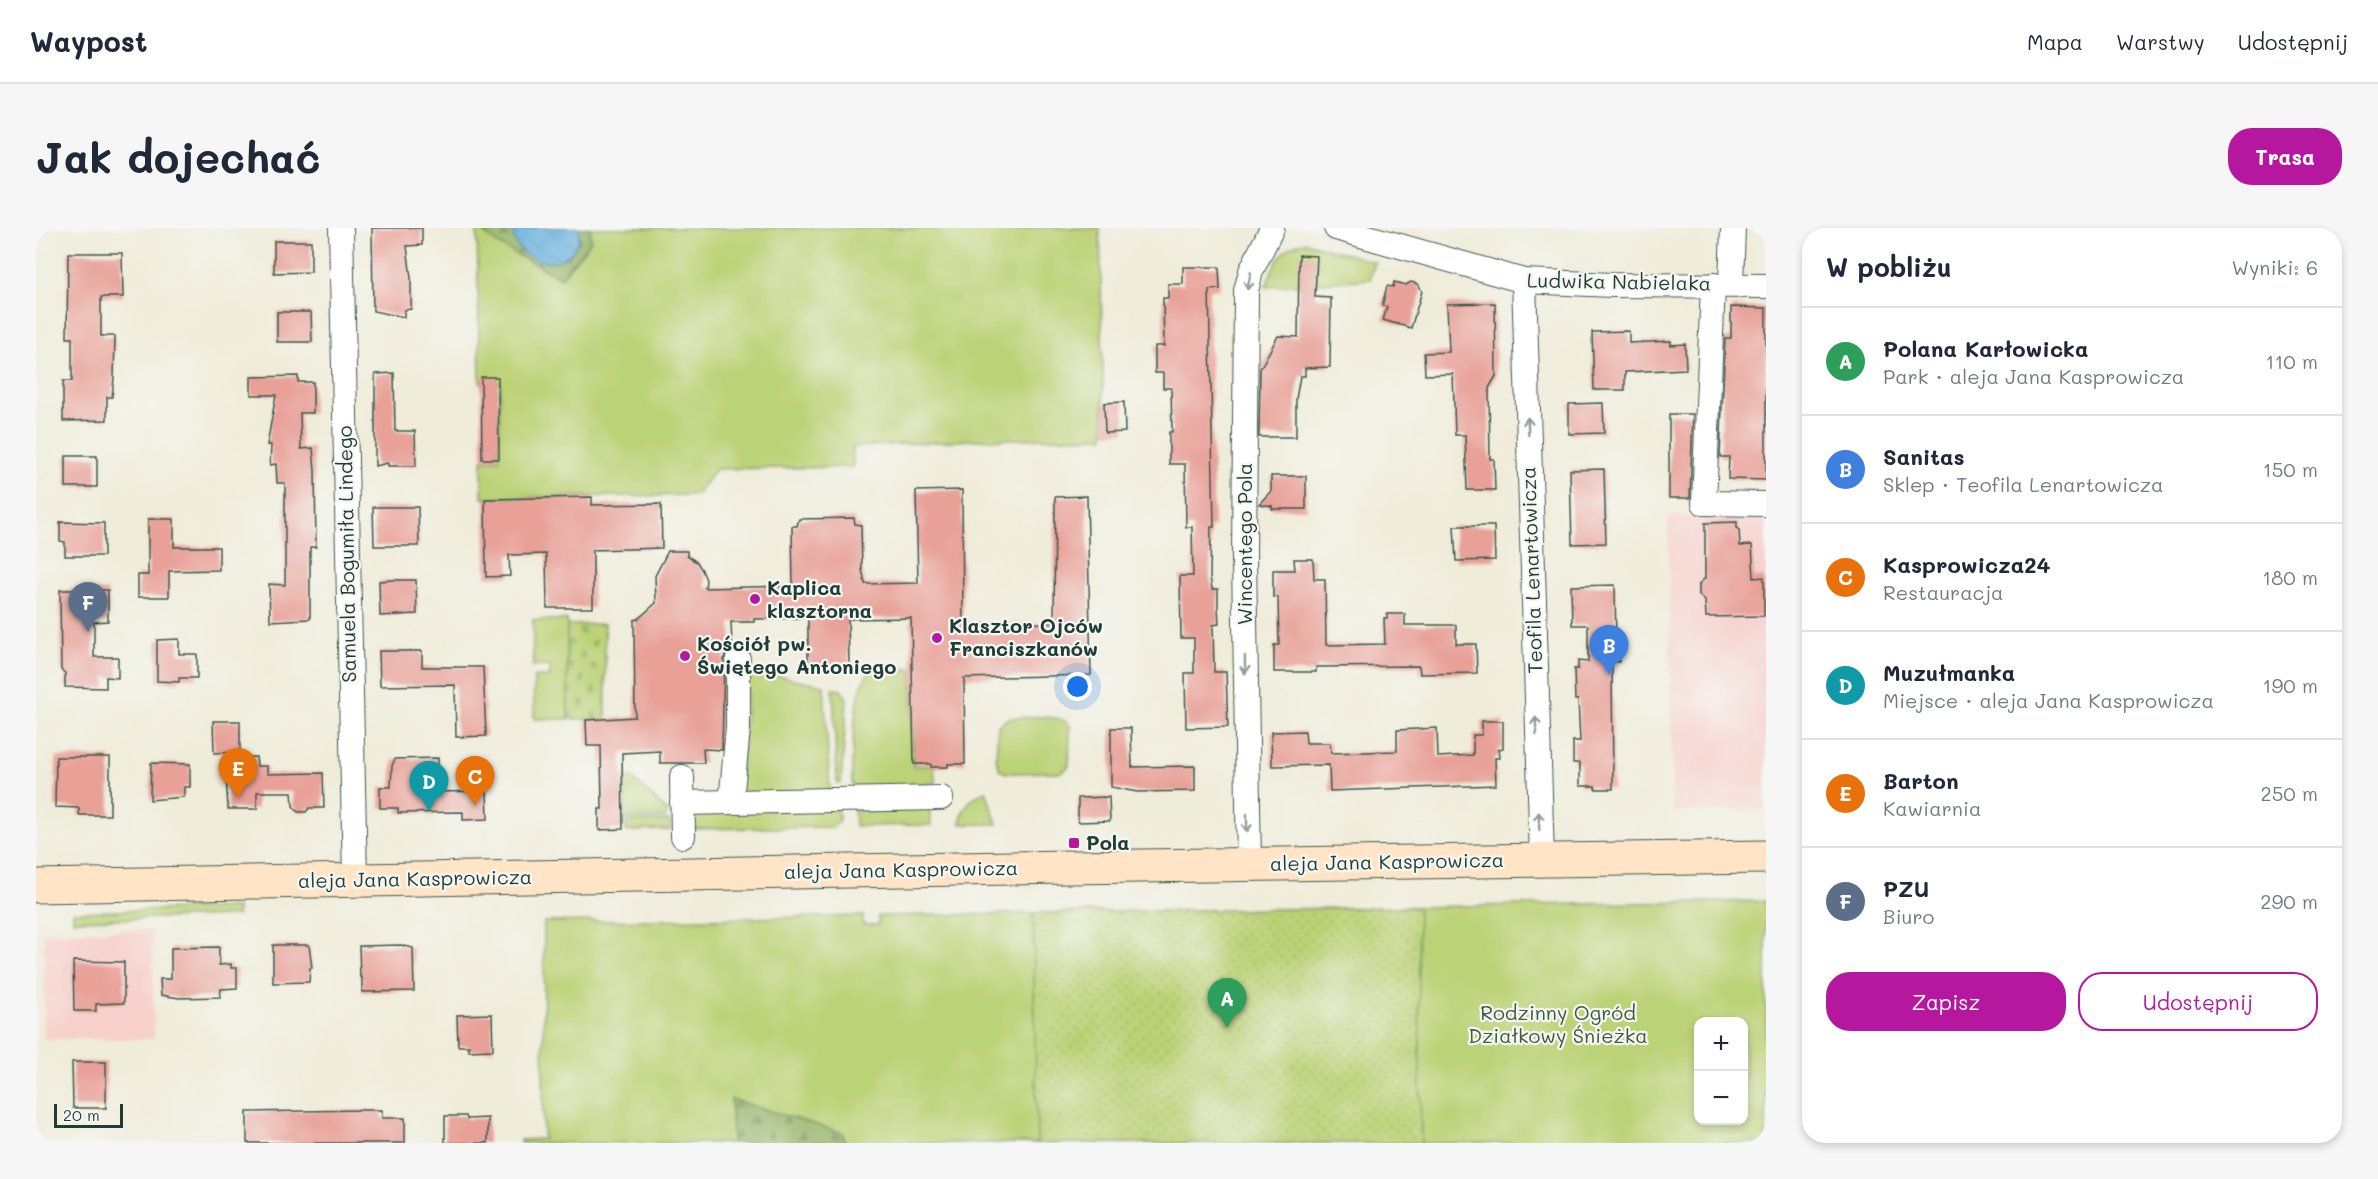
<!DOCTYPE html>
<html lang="pl">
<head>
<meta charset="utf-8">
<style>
  body { margin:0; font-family:Mali,sans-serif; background:#f6f6f7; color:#1f2937 }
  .controls { position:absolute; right:18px; bottom:18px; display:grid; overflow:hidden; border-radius:12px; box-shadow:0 3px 9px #0003 }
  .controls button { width:54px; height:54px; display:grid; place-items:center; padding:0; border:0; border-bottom:2px solid #e0e1e3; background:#fff; color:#1f2937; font:30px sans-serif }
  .scale { position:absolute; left:18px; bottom:15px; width:69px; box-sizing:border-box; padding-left:6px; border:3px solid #1f3d34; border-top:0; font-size:16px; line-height:21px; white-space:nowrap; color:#1f3d34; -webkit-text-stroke:4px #f6f6f2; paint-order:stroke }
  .you { position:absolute; left:1042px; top:459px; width:21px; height:21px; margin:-15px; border:4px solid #fff; border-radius:50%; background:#1a73e8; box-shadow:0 0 0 9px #1a73e833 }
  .badge { display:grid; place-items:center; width:39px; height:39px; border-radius:50%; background:#b5179e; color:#fff; font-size:20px; font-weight:700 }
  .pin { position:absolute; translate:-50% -50px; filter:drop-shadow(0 2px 3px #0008) }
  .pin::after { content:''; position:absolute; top:32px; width:21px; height:18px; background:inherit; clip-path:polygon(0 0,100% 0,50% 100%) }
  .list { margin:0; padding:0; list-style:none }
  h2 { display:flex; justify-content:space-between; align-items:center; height:78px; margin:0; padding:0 24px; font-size:26px }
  h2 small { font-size:20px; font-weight:400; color:#747a83 }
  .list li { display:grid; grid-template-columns:39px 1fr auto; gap:18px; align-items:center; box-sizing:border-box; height:108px; padding:0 24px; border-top:2px solid #e0e1e3 }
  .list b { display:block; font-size:22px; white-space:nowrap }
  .list p { margin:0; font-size:20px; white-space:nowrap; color:#747a83 }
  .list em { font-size:20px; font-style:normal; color:#747a83 }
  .actions { display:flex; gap:12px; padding:18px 24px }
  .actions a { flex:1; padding:14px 0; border:2px solid #b5179e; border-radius:24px; text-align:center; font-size:21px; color:#b5179e }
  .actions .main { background:#b5179e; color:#fff }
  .map { position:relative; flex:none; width:1730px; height:915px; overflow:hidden; border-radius:24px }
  header { display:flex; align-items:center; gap:36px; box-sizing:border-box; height:84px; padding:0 30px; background:#fff; border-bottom:2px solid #e0e1e3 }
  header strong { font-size:28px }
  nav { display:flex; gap:33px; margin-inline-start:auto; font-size:21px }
  .intro { display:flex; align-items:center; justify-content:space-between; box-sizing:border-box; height:144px; padding:0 36px }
  h1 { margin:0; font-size:42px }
  .button { padding:15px 27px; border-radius:24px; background:#b5179e; color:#fff; font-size:21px; font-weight:700 }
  main { display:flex; gap:36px; padding:0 36px }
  aside { flex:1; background:#fff; border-radius:24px; box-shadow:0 3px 9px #0003 }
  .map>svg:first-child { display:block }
  .built { fill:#f7d0cc }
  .green { fill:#bcd276; stroke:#6e8855; stroke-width:1.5; fill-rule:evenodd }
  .forest { fill:url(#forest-firs); stroke:#5a784e; stroke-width:1.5 }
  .cemetery { fill:url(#cemetery-stones); stroke:#6e8855; stroke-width:1.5 }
  .park { fill:url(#park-dots); stroke:#6e8855; stroke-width:1.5 }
  .water { fill:url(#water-ripples); stroke:#427788; stroke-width:1.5 }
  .building { fill:#e8a097 }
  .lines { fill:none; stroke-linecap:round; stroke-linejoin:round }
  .street-casing { stroke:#3e574d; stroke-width:26 }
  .secondary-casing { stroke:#3e574d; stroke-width:35 }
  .street { stroke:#fff; stroke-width:24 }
  .secondary { stroke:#ffe4c6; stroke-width:33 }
  .oneway { stroke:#8f9e9a }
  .poi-dot { fill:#b5179e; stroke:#f6f6f2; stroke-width:2 }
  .labels { text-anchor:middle; stroke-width:4.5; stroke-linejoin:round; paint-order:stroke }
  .street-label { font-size:20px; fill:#1f3d34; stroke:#f6f6f2 }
  .poi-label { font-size:20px; font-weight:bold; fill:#1f3d34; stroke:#f6f6f2; text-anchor:start }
  .park-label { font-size:20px; fill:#3e5b41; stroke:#f6f6f2 }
</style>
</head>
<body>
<header>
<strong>Waypost</strong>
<nav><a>Mapa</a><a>Warstwy</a><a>Udostępnij</a></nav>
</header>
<div class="intro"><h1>Jak dojechać</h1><a class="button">Trasa</a></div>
<main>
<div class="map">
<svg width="1730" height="915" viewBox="0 0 1730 915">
  <defs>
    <pattern id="forest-firs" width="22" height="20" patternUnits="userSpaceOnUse" patternTransform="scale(1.5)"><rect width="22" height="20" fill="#95b467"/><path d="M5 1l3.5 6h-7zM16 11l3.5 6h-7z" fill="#799456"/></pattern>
    <pattern id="cemetery-stones" width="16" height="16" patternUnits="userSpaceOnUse" patternTransform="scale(1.5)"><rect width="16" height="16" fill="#bcd276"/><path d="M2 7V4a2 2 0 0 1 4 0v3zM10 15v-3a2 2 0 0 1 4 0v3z" fill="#a1b567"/></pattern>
    <pattern id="park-dots" width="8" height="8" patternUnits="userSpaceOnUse" patternTransform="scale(1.5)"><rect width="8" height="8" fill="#bcd276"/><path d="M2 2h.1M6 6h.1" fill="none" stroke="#a1b567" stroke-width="1.8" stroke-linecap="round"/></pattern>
    <pattern id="water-ripples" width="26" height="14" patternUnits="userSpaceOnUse" patternTransform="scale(1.5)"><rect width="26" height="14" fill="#64b1dd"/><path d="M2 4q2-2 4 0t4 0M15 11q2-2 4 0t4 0" fill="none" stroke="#5291b4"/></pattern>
  </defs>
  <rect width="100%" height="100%" fill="#f6f6f2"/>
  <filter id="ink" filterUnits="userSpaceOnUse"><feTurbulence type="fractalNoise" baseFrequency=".0167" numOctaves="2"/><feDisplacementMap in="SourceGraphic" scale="12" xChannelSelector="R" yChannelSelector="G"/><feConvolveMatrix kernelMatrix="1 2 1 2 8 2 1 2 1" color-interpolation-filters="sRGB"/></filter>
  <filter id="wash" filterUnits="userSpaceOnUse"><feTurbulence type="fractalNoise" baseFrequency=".008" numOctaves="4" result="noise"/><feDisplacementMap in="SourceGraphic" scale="24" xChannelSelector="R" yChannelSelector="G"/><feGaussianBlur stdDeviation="1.35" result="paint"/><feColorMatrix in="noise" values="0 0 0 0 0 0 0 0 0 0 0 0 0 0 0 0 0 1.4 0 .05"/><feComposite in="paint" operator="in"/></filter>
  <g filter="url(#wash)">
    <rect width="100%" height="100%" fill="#efecd9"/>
    <g class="built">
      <path d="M 1632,288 L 1730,290 L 1730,582 L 1637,584 Z"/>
      <path d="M 116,702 L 118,811 L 8,811 L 8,704 Z"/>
    </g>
    <g class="green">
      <path d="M 441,0 L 1064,0 L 1068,209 L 935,212 L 817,219 L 817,239 L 680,241 L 660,267 L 446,270 L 446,233 L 463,232 L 464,155 L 444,154 Z"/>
      <path d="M 1270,14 L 1339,34 L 1334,51 L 1230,59 C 1237,38 1245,17 1270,14 Z"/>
      <path d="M 497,392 L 531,392 L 532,491 L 498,491 L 498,449 L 514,449 L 514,438 L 497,438 Z"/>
      <path d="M 876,441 L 877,538 L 898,538 L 899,555 L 891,555 L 890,564 L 819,562 L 816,554 C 816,532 817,457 834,444 C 841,439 866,441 876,441 Z"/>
      <path d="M 717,443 L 788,457 L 794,565 L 703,566 L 713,445 Z"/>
      <path d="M 797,461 L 805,462 L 811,470 L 805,555 L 801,555 Z"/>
      <path d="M 972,490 C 988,490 1026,484 1034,498 L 1033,537 L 1030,541 L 1025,544 L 970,545 L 964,542 L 960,530 L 962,498 Z"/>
      <path d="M 594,548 L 632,584 L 629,590 L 589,590 L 589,549 Z"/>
      <path d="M 950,563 L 961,596 L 925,596 C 925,579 935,570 950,563 Z"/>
      <path d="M 818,576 L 893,576 L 895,597 L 819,598 Z"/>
      <path d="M 798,579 L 803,587 L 803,594 L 797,599 L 657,601 L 657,581 Z"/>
      <path d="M 590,593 L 634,593 L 634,602 L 590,603 Z"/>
      <path d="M 1730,673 L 1730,915 L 1196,915 L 1195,682 ZM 1662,794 L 1708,794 L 1708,892 L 1662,892 Z"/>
      <path d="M 201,680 L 201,688 L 37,692 L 37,684 Z"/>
      <path d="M 1178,682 L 1180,915 L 808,915 L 807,905 L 695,872 L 696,915 L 484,915 L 484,912 L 507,911 L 508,694 L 827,688 L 827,697 L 842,697 L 842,688 Z"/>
    </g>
    <g class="forest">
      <path d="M 446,0 L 476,0 L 479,13 L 532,30 L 544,12 L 543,0 L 554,0 L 555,13 L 525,50 L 461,16 L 445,2 Z"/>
      <path d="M 695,871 L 807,905 L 808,915 L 696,915 Z"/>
    </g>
    <path class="cemetery" d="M 569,396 L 570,491 L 532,491 L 531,397 Z"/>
    <path class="park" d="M 1382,679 L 1385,915 L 1001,915 L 997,685 Z"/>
    <path class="water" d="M 476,0 L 543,0 C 546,42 493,42 479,14 C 477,10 477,4 476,0 Z"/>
    <g id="blocks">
      <g class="building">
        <path d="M 336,0 L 386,0 L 386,17 L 371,18 L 375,50 L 375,81 L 368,82 L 368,89 L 337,83 Z"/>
        <path d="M 238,13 L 275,13 L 275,44 L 238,45 Z"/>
        <path d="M 32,25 L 86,25 L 87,69 L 65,69 L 65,108 L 79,108 L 78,150 L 76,169 L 71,169 L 71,192 L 27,193 L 27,153 L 36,153 L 36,110 L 31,110 Z"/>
        <path d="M 1263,27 L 1281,28 L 1279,69 L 1295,70 L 1294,139 L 1269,140 L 1269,148 L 1264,148 L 1260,171 L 1260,209 L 1223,209 L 1224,141 L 1242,108 L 1262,109 Z"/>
        <path d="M 1147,39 L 1183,39 L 1184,61 L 1173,62 L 1178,299 L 1175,299 L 1174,348 L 1176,361 L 1182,361 L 1182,379 L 1183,396 L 1177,397 L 1178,444 L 1190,444 L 1192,499 L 1150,500 L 1149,445 L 1158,445 L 1158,410 L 1145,410 L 1144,348 L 1157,348 L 1156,299 L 1150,299 L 1149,236 L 1133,236 L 1133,204 L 1136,204 L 1135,160 L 1127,160 L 1127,145 L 1119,145 L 1119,118 L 1128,118 L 1127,70 L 1132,70 L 1132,56 L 1147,56 Z"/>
        <path d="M 1358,54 L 1370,57 L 1375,54 L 1382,56 L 1386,63 L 1375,100 L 1347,92 L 1351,79 L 1346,78 L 1351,58 L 1357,59 Z"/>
        <path d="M 1459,75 L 1460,148 L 1453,160 L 1454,231 L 1458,231 L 1459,262 L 1431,262 L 1429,207 L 1419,207 L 1417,146 L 1389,147 L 1388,125 L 1413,124 L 1411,76 Z"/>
        <path d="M 1695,79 L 1730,80 L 1730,252 L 1692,251 L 1693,229 L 1684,229 L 1689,110 L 1695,110 Z"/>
        <path d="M 241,84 L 275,84 L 276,114 L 241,114 Z"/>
        <path d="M 1593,103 L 1593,115 L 1635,113 L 1635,117 L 1649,116 L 1650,141 L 1589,144 L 1589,162 L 1558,162 L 1556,104 Z"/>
        <path d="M 358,145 L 359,203 L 379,203 L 380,238 L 352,238 L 352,235 L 339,238 L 339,146 Z"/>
        <path d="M 262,148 L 262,154 L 277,154 L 277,185 L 264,185 L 265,221 L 277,220 L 279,242 L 280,319 L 274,319 L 274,391 L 234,393 L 233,356 L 249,357 L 249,255 L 241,255 L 240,236 L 234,237 L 235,217 L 231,217 L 240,167 L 215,167 L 215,149 Z"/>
        <path d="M 445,149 L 462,149 L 463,231 L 446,231 Z"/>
        <path d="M 1088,174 L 1089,204 L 1069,205 L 1068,175 Z"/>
        <path d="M 1567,175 L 1568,205 L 1533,206 L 1533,176 Z"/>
        <path d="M 1633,186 L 1657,186 L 1654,270 L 1633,270 Z"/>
        <rect x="30" y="228" width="31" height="31"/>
        <path d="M 1568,241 L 1570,315 L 1536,316 L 1534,242 Z"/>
        <path d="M 1235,248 L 1270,248 L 1270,281 L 1236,281 L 1236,278 L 1223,276 L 1235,263 Z"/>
        <path d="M 926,262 L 927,396 L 1018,395 L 1019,269 L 1051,268 L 1055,447 L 928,450 L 929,536 L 912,536 L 912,539 L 895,539 L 895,536 L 878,536 L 875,390 L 812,391 L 813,437 L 785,438 L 785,436 L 772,438 L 772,390 L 718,391 L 718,394 L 695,394 L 696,418 L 690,423 L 688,431 L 686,522 L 667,521 L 668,535 L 624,535 L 624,523 L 586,525 L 587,601 L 563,602 L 563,581 L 566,581 L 565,518 L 551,518 L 550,492 L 599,489 L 598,392 L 602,391 L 620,375 L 619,348 L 632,323 L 651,323 L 651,328 L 661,334 L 666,342 L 670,352 L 669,360 L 757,358 L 756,298 L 761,298 L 763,291 L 818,290 L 819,296 L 825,297 L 826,341 L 829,356 L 882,355 L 880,263 Z"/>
        <path d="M 556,269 L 556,277 L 625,276 L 626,320 L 557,322 L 557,380 L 511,380 L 510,326 L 473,327 L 474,348 L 450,349 L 449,271 Z"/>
        <path d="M 337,279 L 382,279 L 383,318 L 338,318 Z"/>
        <path d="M 112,291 L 138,291 L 138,319 L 183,319 L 183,342 L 133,343 L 133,369 L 102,369 L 102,347 L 112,347 Z"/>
        <path d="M 24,294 L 68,295 L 68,328 L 29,328 L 29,314 L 24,313 Z"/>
        <path d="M 1701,294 L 1701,300 L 1703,301 L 1704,318 L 1716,317 L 1718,350 L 1728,349 L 1728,388 L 1670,389 L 1669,373 L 1663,367 L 1663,356 L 1669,350 L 1669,295 Z"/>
        <path d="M 1418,298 L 1458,298 L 1459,332 L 1420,333 Z"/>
        <path d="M 1258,331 L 1277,331 L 1278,351 L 1289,351 L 1290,417 L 1349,416 L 1348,390 L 1351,390 L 1351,386 L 1369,386 L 1369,397 L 1420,397 L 1420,416 L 1440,416 L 1441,445 L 1384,446 L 1383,438 L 1280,439 L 1280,444 L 1238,444 L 1238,417 L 1243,417 L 1242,369 L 1237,369 L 1237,342 L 1259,342 Z"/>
        <path d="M 357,352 L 380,352 L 381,386 L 344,388 L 343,353 Z"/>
        <path d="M 1579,357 L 1580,414 L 1582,414 L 1583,434 L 1576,433 L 1577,561 L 1559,561 L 1559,558 L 1544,558 L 1544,535 L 1537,535 L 1537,513 L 1544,513 L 1542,472 L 1539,472 L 1538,441 L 1542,441 L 1542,433 L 1552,434 L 1552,397 L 1536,397 L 1535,358 Z"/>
        <path d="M 24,362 L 72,362 L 72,393 L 58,394 L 58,429 L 82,429 L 82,450 L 70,449 L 70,460 L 29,459 L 29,445 L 25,442 Z"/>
        <path d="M 143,411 L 143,426 L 161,426 L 161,450 L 143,450 L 143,454 L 121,453 L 121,412 Z"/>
        <path d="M 343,423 L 386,423 L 386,439 L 447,439 L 450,508 L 420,509 L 419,457 L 344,458 Z"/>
        <path d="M 177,493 L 204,493 L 204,524 L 178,525 Z"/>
        <path d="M 1446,493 L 1467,493 L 1467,520 L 1463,521 L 1464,530 L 1459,530 L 1460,557 L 1294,563 L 1293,537 L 1236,538 L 1235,504 L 1269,503 L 1270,515 L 1294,515 L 1295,525 L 1361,523 L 1361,502 L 1401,500 L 1402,529 L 1437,527 L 1437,507 L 1446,507 Z"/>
        <path d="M 1075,500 L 1095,500 L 1096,539 L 1159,538 L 1159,563 L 1101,564 L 1075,559 Z"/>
        <path d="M 20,529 L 74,529 L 74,587 L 43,587 L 43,580 L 19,579 Z"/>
        <path d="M 220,529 L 221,538 L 231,538 L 231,546 L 287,545 L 288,580 L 273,580 L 270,584 L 262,584 L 257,578 L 256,564 L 221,564 L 221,581 L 192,581 L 189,530 Z"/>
        <path d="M 402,530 L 403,564 L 451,563 L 452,591 L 427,592 L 427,584 L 362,585 L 362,580 L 344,580 L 344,559 L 355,559 L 356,538 L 359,531 Z"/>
        <path d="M 115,535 L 154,536 L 154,559 L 148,559 L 148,569 L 114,572 Z"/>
        <path d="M 1073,569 L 1074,593 L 1042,594 L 1042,570 Z"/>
        <path d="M 237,717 L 273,717 L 276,740 L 274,740 L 273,754 L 237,755 Z"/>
        <path d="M 365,717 L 377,720 L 378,763 L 326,764 L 326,749 L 324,749 L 323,718 Z"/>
        <path d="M 183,719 L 183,737 L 195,736 L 195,740 L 201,740 L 201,760 L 185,761 L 184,769 L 143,770 L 125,767 L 124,751 L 135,751 L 135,720 Z"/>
        <path d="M 37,733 L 88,734 L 88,775 L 60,776 L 60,783 L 38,783 Z"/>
        <path d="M 456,786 L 457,822 L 433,823 L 433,818 L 422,818 L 421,787 Z"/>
        <path d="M 36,834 L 70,834 L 70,880 L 37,880 Z"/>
        <path d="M 324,882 L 346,882 L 346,890 L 369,890 L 369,915 L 211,915 L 211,884 Z"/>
        <path d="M 409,888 L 430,888 L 431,891 L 452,890 L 452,915 L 409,915 Z"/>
      </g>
    </g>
  </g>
  <g filter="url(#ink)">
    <use href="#blocks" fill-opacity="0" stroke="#3e574d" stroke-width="1.5"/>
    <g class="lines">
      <g class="street-casing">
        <g id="street">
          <path d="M 305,0 L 319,652"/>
          <path d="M 1300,0 L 1488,53 L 1576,57 L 1730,58"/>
          <path d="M 1488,53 L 1506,631"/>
          <path d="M 1695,56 L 1697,0"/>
          <path d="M 1677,57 L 1668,275 L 1730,276"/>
          <path d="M 646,549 L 647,608"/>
          <path d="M 695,574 L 702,500 L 702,431"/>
          <path d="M 646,575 L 905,570"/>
          <path d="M 1213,637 L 1208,331 L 1210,63 L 1215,43 L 1236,0"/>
        </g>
      </g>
      <g class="secondary-casing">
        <path id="secondary" d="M 0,658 L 1034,639 L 1730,629"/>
      </g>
      <use href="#street" class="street"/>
      <use href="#secondary" class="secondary"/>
    </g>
    <defs><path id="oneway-shaft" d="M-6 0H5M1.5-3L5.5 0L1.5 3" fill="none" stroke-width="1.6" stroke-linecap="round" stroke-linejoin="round" transform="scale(1.5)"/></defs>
    <g class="oneway">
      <use href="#oneway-shaft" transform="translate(1213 53) rotate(102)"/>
      <use href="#oneway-shaft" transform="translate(1492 198) rotate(-92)"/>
      <use href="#oneway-shaft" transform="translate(1209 437) rotate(89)"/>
      <use href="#oneway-shaft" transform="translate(1500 498) rotate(-92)"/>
      <use href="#oneway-shaft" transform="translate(1503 593) rotate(-92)"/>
      <use href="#oneway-shaft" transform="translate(1211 595) rotate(90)"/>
    </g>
  </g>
  <g class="poi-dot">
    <circle cx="719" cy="371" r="6"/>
    <circle cx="901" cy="410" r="6"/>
    <circle cx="649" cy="428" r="6"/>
    <rect x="1032" y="609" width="12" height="12" rx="3"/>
  </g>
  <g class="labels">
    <g class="street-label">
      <text transform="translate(1583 54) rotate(1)" y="7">Ludwika Nabielaka</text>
      <text transform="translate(1209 316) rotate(-90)" y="7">Wincentego Pola</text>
      <text transform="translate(311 326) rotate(-91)" y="7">Samuela Bogumiła Lindego</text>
      <text transform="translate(1496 342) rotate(-92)" y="7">Teofila Lenartowicza</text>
      <text transform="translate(1351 634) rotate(-1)" y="7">aleja Jana Kasprowicza</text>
      <text transform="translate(865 642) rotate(-1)" y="7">aleja Jana Kasprowicza</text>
      <text transform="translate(379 651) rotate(-1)" y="7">aleja Jana Kasprowicza</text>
    </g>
    <g class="poi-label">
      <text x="731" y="367">Kaplica<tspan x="731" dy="23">klasztorna</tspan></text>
      <text x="913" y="405">Klasztor Ojców<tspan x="913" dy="23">Franciszkanów</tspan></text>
      <text x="661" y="423">Kościół pw.<tspan x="661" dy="23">Świętego Antoniego</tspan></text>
      <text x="1050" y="622">Pola</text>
    </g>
    <g class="park-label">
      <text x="1522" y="792">Rodzinny Ogród<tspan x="1522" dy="23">Działkowy Śnieżka</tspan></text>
    </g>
  </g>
</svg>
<div class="controls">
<button>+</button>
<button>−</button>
</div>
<div class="scale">20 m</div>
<div class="you"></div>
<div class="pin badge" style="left:1191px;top:800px;background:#2e9e5b">A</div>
<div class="pin badge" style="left:1573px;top:447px;background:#3f7fe0">B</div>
<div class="pin badge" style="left:439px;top:578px;background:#e8710a">C</div>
<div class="pin badge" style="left:393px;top:583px;background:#0f9aa8">D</div>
<div class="pin badge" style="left:202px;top:570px;background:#e8710a">E</div>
<div class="pin badge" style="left:52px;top:404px;background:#5c6f8a">F</div>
</div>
<aside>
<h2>W pobliżu<small>Wyniki: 6</small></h2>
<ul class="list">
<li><span class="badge" style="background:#2e9e5b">A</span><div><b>Polana Karłowicka</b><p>Park · aleja Jana Kasprowicza</p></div><em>110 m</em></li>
<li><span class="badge" style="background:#3f7fe0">B</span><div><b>Sanitas</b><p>Sklep · Teofila Lenartowicza</p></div><em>150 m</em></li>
<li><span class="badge" style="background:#e8710a">C</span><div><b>Kasprowicza24</b><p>Restauracja</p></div><em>180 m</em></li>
<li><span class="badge" style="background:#0f9aa8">D</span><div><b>Muzułmanka</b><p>Miejsce · aleja Jana Kasprowicza</p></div><em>190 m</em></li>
<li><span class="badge" style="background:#e8710a">E</span><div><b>Barton</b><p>Kawiarnia</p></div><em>250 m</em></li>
<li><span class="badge" style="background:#5c6f8a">F</span><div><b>PZU</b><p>Biuro</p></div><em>290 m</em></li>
</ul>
<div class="actions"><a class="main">Zapisz</a><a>Udostępnij</a></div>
</aside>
</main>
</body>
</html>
